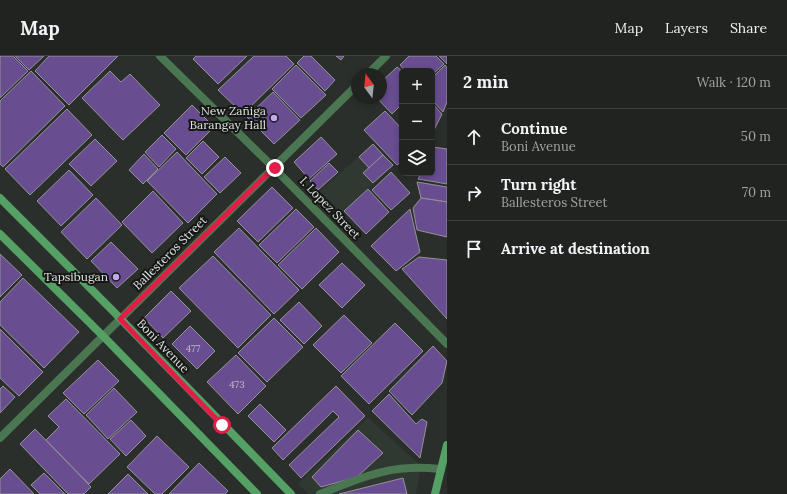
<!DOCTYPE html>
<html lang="en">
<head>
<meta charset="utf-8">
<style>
  body { margin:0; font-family:Lora,serif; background:#282b29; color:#f1f3f6 }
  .controls { position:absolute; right:12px; top:12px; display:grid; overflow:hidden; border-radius:6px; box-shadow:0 2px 6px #0003 }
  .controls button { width:36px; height:36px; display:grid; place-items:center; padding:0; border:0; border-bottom:1px solid #3d403e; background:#202320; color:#f1f3f6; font:20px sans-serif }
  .compass { position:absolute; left:351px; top:12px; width:36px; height:36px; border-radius:50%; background:#202320; box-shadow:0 2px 6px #0003; rotate:345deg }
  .stop { position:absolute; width:12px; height:12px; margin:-9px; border:3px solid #e11d48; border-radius:50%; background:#fff }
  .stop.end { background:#e11d48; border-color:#fff; box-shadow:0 1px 4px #0008 }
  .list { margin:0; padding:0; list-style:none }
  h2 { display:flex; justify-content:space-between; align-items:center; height:52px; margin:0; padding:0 16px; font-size:17px }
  h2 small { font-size:13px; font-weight:400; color:#a2a4a5 }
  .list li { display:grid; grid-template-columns:26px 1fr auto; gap:12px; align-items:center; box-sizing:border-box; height:56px; padding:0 16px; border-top:1px solid #3d403e }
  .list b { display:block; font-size:15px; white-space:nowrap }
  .list p { margin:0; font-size:13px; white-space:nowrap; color:#a2a4a5 }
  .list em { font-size:13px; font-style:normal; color:#a2a4a5 }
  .icon { flex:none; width:22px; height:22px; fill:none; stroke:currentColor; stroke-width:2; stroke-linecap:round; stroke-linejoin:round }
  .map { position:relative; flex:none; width:447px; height:438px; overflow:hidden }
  header { display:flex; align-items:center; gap:24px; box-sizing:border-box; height:56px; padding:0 20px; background:#202320; border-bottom:1px solid #3d403e }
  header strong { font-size:19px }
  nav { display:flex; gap:22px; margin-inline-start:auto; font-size:14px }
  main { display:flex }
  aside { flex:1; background:#202320 }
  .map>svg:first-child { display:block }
  .built { fill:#303931 }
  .building { fill:#694d91; stroke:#949298 }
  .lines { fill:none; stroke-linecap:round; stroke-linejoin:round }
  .lane { stroke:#4a7752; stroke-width:8 }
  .street { stroke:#4a7752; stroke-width:8 }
  .secondary { stroke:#55a064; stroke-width:8 }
  .route { stroke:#e11d48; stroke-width:5 }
  .poi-dot { fill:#c3a7f2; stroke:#151715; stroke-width:1.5 }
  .labels { text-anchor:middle; stroke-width:4; stroke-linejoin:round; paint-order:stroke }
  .number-label { font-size:10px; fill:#c1bccb }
  .poi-label { font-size:12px; fill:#dee1de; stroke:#151715; text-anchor:end }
  .street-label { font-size:12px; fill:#dee1de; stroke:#151715 }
</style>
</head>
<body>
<header>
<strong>Map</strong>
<nav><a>Map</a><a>Layers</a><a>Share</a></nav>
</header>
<main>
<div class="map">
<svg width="447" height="438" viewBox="0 0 447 438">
  <rect width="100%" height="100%" fill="#2b2f2b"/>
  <g class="built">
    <path d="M 373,88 L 395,109 L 341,156 L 320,135 Z"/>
    <path d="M 368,362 L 421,410 L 416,438 L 309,438 L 298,428 Z"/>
  </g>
  <g class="building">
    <path d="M 0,0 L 13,0 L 28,15 L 0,42 Z"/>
    <path d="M 15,0 L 44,0 L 29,14 Z"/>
    <path d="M 49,0 L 118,0 L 69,49 L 35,15 Z"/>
    <path d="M 196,0 L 247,0 L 218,28 L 193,3 Z"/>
    <path d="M 254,0 L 286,0 L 294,8 L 243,58 L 218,34 Z"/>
    <path d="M 304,0 L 311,0 L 335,24 L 325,35 L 297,7 Z"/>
    <path d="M 336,0 L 344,0 L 341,4 Z"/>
    <path d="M 409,0 L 436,0 L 444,8 L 432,19 L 432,15 L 405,15 L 400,9 Z"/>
    <path d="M 439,0 L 447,0 L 447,8 Z"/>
    <path d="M 296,9 L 326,39 L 301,62 L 272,33 Z"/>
    <path d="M 445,9 L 447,12 L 447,46 L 443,56 L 432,44 L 432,22 Z"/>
    <path d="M 397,11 L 402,15 L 402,48 L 392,58 L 377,42 L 381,42 L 381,26 Z"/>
    <path d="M 31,15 L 65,50 L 3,111 L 0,108 L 0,45 Z"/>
    <path d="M 110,15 L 121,26 L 130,18 L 160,49 L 123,84 L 82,42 Z"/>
    <path d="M 273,36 L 300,64 L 274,88 L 247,61 Z"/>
    <path d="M 432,47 L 442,58 L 432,78 Z"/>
    <path d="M 192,49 L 214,71 L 186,99 L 164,77 Z"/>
    <path d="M 67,53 L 92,79 L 30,139 L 5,113 Z"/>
    <path d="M 385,55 L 402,73 L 402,105 L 397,109 L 364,74 Z"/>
    <path d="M 162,79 L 176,93 L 159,111 L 145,96 Z"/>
    <path d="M 321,81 L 337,98 L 309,123 L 294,106 Z"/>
    <path d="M 95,83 L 117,105 L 91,130 L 69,108 Z"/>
    <path d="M 203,85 L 219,101 L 202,118 L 186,102 Z"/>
    <path d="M 373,88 L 383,99 L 369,112 L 359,101 Z"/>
    <path d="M 433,91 L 447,93 L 447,128 L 418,123 L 421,117 L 432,117 Z"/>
    <path d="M 177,96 L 217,138 L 188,167 L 147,125 Z"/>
    <path d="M 144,98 L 158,113 L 143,128 L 129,114 Z"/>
    <path d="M 383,99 L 393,109 L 373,127 L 363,117 Z"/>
    <path d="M 225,101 L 241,117 L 220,137 L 204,121 Z"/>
    <path d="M 329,107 L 338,116 L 318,134 L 310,125 Z"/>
    <path d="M 69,114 L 93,139 L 61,170 L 37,145 Z"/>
    <path d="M 391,116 L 410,137 L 391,154 L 372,134 Z"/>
    <path d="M 417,126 L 447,131 L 447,146 L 421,142 Z"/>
    <path d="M 272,131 L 293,152 L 258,186 L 237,165 Z"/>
    <path d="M 368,133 L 389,156 L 366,178 L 344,155 Z"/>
    <path d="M 153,135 L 183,167 L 152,197 L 122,166 Z"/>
    <path d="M 96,142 L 122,169 L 87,203 L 61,176 Z"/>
    <path d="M 421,142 L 447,146 L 447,181 L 417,174 L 413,152 Z"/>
    <path d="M 296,153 L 314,171 L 277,207 L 259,189 Z"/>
    <path d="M 410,153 L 420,196 L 396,215 L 371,190 Z"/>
    <path d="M 239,172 L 299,234 L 274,258 L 214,196 Z"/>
    <path d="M 316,172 L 339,196 L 302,233 L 278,209 Z"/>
    <path d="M 111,186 L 138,213 L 117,232 L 91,205 Z"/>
    <path d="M 0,198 L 22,219 L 0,241 Z"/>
    <path d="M 213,200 L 271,259 L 238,292 L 179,232 Z"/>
    <path d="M 419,201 L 447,204 L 447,263 L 402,213 Z"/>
    <path d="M 342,207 L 365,229 L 342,252 L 319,229 Z"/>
    <path d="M 23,222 L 79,276 L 44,312 L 0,269 L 0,246 Z"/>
    <path d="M 171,235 L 191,255 L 163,282 L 144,262 Z"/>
    <path d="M 299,246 L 322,270 L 304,288 L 280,264 Z"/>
    <path d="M 344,259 L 372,287 L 341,317 L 313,289 Z"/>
    <path d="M 274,262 L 303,291 L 267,326 L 238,297 Z"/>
    <path d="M 395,267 L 423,295 L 369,348 L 341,320 Z"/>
    <path d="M 190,270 L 215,295 L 197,313 L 172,288 Z"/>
    <path d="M 0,273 L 43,316 L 19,340 L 0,322 Z"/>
    <path d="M 433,290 L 447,305 L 442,327 L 412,359 L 389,335 Z"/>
    <path d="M 236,299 L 266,330 L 238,358 L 207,326 Z"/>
    <path d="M 98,304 L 119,325 L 84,358 L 63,337 Z"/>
    <path d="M 3,330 L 15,341 L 0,357 L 0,333 Z"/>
    <path d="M 336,330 L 365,360 L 301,422 L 289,409 L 339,361 L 333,355 L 283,404 L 272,392 Z"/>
    <path d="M 114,332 L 137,356 L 108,383 L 86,359 Z"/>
    <path d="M 389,338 L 416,368 L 422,363 L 427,366 L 420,402 L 372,355 Z"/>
    <path d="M 66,343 L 120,398 L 89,428 L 46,384 L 59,371 L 48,360 Z"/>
    <path d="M 260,348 L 286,374 L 274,386 L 248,360 Z"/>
    <path d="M 131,364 L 146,380 L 126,400 L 110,383 Z"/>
    <path d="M 35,373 L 91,431 L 84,438 L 68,438 L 20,388 Z"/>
    <path d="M 358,374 L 383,397 L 357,421 L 321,431 L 312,421 Z"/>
    <path d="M 157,380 L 189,411 L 162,438 L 155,438 L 127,411 Z"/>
    <path d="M 199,407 L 228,435 L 225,438 L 169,438 Z"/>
    <path d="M 10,413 L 34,438 L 0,438 L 0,423 Z"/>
    <path d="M 44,417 L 65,438 L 40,438 L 31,429 Z"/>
    <path d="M 128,418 L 148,438 L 108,438 Z"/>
    <path d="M 403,422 L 407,438 L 339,438 Z"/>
  </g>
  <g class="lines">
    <path class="lane" d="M 320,438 C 348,427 379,413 410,412 C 420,411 431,412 441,413"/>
    <g class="street">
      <path d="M 160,0 L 275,113 L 447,288"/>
      <path d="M 368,18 L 386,0"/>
      <path d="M 0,382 L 357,29"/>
    </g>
    <g class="secondary">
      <path d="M 0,142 L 110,252 L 291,438"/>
      <path d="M 0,178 L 104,281 L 257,438"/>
      <path d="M 435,438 L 447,389"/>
    </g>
  </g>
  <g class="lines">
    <path class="route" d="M 222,369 L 120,263 L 262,123 L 275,112"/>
  </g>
  <g class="poi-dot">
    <circle cx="274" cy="62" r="4"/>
    <circle cx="116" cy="221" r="4"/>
  </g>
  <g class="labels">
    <g class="number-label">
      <text x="193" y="296">477</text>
      <text x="237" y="332">473</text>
    </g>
    <g class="poi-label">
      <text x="266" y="59">New Zañiga<tspan x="266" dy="14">Barangay Hall</tspan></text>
      <text x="108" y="225">Tapsibugan</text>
    </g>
    <g class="street-label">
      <text transform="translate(330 152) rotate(46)" y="4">I. Lopez Street</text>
      <text transform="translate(170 197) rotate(-45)" y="4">Ballesteros Street</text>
      <text transform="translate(163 290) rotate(46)" y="4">Boni Avenue</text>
    </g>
  </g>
</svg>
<div class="controls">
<button>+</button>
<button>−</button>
<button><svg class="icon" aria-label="layers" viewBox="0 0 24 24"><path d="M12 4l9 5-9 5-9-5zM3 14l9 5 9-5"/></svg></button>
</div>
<svg class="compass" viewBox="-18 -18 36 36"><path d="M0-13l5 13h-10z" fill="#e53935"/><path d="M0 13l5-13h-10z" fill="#a2a4a5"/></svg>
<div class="stop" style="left:222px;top:369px"></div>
<div class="stop end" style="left:275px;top:112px"></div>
</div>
<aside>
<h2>2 min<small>Walk · 120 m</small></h2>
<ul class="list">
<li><svg class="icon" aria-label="ahead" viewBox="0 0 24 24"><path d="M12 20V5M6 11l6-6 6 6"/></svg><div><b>Continue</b><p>Boni Avenue</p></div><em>50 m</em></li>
<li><svg class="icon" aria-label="right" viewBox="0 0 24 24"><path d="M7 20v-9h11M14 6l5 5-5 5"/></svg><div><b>Turn right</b><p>Ballesteros Street</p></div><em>70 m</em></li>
<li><svg class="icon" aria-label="arrive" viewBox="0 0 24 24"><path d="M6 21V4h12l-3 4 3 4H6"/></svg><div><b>Arrive at destination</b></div></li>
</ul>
</aside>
</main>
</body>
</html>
